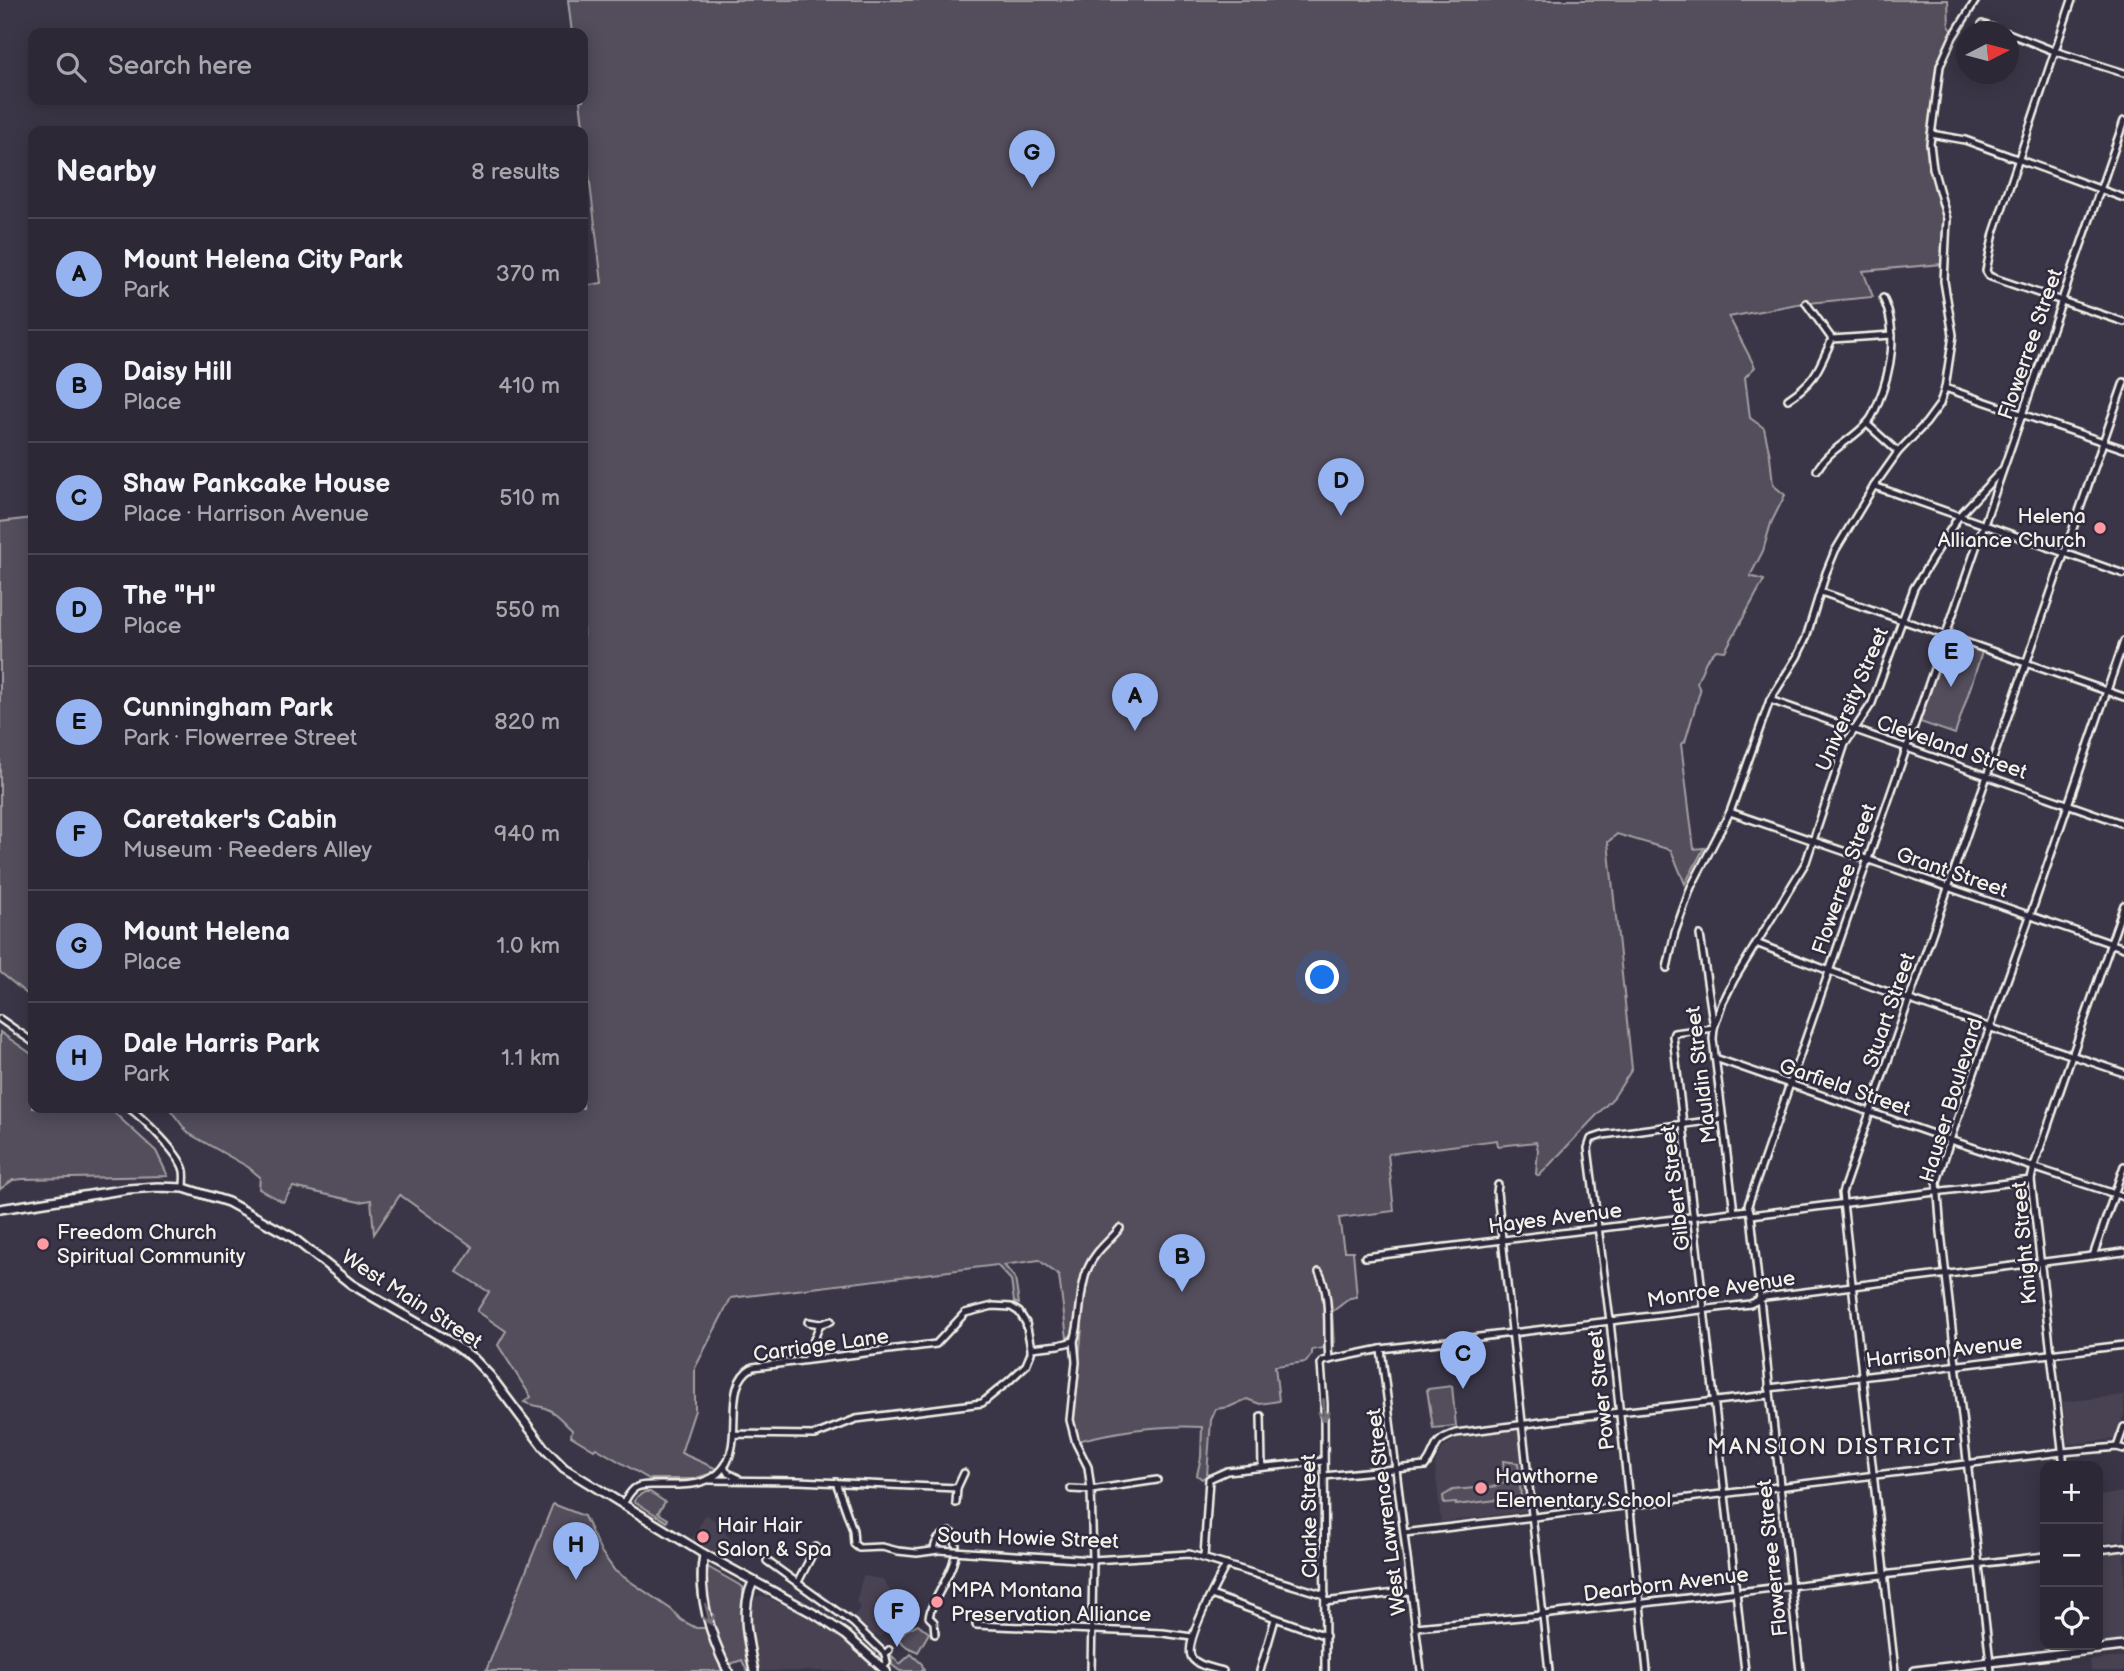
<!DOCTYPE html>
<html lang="en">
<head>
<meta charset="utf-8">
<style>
  body { margin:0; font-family:"Balsamiq Sans",sans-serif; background:#383441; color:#f1f3f6 }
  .controls { position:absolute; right:21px; bottom:21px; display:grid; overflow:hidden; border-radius:14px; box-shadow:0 4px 18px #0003 }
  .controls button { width:63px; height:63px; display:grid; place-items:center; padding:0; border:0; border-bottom:2px solid #484450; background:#2c2835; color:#f1f3f6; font:35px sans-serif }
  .compass { position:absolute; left:1956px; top:21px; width:63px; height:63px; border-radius:50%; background:#2c2835; box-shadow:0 4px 18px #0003; rotate:84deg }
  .you { position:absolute; left:1323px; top:978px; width:24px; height:24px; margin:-18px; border:5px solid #fff; border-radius:50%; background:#1a73e8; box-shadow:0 0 0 10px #1a73e833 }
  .badge { display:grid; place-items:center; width:46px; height:46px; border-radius:50%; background:#95b2f1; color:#111; font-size:23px; font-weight:700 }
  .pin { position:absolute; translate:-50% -58px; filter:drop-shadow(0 2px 4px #0008) }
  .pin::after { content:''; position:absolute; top:37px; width:24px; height:21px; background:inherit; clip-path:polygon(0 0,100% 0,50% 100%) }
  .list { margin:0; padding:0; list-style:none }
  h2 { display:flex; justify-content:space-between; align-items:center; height:91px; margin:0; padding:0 28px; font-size:30px }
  h2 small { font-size:23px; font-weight:400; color:#a6a6ad }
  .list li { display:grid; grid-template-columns:46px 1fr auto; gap:21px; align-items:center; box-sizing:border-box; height:112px; padding:0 28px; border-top:2px solid #484450 }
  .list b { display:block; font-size:26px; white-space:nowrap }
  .list p { margin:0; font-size:23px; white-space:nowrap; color:#a6a6ad }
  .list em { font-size:23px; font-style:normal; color:#a6a6ad }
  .icon { flex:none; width:38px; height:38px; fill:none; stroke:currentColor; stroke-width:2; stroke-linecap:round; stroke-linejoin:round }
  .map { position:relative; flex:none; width:2124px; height:1671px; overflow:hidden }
  .search { position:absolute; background:#2c2835; box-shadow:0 4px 18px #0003; left:28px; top:28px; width:560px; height:77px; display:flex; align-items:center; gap:18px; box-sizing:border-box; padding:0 24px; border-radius:14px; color:#a6a6ad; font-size:26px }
  .panel { position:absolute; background:#2c2835; box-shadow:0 4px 18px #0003; left:28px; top:126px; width:560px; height:987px; border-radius:14px }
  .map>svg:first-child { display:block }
  .built { fill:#484352 }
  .green { fill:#534e5c; stroke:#a4a0a2; stroke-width:2 }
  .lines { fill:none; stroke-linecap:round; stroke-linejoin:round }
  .street-casing { stroke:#f4f1e8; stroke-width:10 }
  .secondary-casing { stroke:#f4f1e8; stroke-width:12 }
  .street { stroke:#2f2a3d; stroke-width:5 }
  .secondary { stroke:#2f2a3d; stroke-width:7 }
  .street-bridge-casing { stroke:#f4f1e8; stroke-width:10; stroke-linecap:butt }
  .street-bridge { stroke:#2f2a3d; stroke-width:5 }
  .oneway { stroke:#747079 }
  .poi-dot { fill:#ff9aa2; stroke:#2f2a3d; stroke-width:2.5 }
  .labels { text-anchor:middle; stroke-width:5; stroke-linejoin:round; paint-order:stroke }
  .street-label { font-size:21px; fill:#f4f1e8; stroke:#2f2a3d }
  .poi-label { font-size:21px; fill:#f4f1e8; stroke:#2f2a3d; text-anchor:start }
  .neighbourhood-label { font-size:23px; letter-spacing:2px; fill:#f4f1e8; stroke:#2f2a3d }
</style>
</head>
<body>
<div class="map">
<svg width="2124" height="1671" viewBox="0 0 2124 1671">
  <rect width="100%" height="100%" fill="#3b3647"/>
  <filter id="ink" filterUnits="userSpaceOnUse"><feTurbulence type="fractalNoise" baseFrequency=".0143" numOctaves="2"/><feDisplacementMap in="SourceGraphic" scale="14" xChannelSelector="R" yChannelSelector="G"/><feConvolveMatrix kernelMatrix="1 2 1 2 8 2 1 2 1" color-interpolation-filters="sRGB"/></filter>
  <g filter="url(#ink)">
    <g class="built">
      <path d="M 2124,1395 L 2124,1414 L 2115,1439 L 2068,1444 L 2063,1402 Z"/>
      <path d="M 1518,1429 L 1527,1511 L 1441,1522 L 1435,1465 L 1441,1450 L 1456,1438 L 1462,1436 Z"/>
      <path d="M 2124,1492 L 2124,1540 L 2098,1543 L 2098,1496 Z"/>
      <path d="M 706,1514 L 718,1523 L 732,1542 L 725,1558 L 692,1539 Z"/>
      <path d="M 2124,1551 L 2124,1640 L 2098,1643 L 2098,1554 Z"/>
      <path d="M 863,1576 L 882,1579 L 894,1596 L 908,1607 L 910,1612 L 891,1622 L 881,1637 L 876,1634 L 874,1635 L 853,1618 L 861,1607 L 856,1602 Z"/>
      <path d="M 761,1595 L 798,1611 L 836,1634 L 864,1658 L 875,1671 L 757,1671 L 751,1643 L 749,1604 L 752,1598 Z"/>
      <path d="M 2124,1657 L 2124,1671 L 2091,1671 L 2090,1660 Z"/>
    </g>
    <g class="green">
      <path d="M 568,0 L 1948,0 L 1949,26 L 1953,31 L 1944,48 L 1937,69 L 1928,139 L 1929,155 L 1945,218 L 1942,264 L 1863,271 L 1873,297 L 1797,304 L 1729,317 L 1755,367 L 1745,377 L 1750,418 L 1764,428 L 1770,456 L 1773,485 L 1785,495 L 1771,523 L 1763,551 L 1750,576 L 1764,580 L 1725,651 L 1716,650 L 1706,661 L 1697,682 L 1700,691 L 1685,742 L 1681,744 L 1694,849 L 1704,848 L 1685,884 L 1671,850 L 1617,834 L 1608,842 L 1632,1069 L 1614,1097 L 1539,1176 L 1536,1174 L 1538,1150 L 1536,1142 L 1498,1146 L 1497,1140 L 1388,1154 L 1394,1211 L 1339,1218 L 1344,1251 L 1353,1251 L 1357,1297 L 1350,1298 L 1332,1312 L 1334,1346 L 1312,1350 L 1312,1354 L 1306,1362 L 1275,1366 L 1279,1401 L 1260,1404 L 1247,1399 L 1229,1407 L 1216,1409 L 1211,1420 L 1207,1475 L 1202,1479 L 1197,1475 L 1201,1457 L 1202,1427 C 1160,1425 1120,1430 1078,1441 L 1073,1424 L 1082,1327 L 1077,1327 L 1074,1333 L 1067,1338 L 1059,1276 L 1039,1260 L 1004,1265 L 1015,1278 L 1019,1304 L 1014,1302 L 1011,1280 L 997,1265 L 731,1298 L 695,1368 L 695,1410 L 681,1453 L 717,1469 L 709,1474 L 693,1479 L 649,1479 L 596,1448 L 594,1450 L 571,1436 L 572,1430 C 563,1422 554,1410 542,1407 C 534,1405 532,1406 524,1402 L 531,1397 L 498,1345 L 506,1331 L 477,1311 L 489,1292 L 457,1272 L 473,1247 L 400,1195 L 374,1234 L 371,1200 L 359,1202 L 293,1187 L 283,1202 L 259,1189 L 260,1177 L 248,1167 L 188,1133 L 169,1108 L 583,1108 L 583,286 L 602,283 L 580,100 L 583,100 L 583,33 L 572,33 Z"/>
      <path d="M 33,518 L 33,999 L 0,972 L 0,522 Z"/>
      <path d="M 1951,641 L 1982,652 L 1955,734 L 1920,722 L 1947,643 Z"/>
      <path d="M 0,1032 L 33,1055 L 33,1108 L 109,1108 L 156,1151 L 168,1176 L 23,1179 L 13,1180 L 0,1189 Z"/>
      <path d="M 1452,1386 L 1456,1426 L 1433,1428 L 1427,1389 Z"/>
      <path d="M 1503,1461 L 1518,1463 L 1521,1497 L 1456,1505 L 1456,1503 L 1444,1504 L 1443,1496 L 1453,1490 L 1499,1486 L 1499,1484 L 1505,1483 Z"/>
      <path d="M 645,1492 L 650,1492 L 665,1502 L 658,1513 L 668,1519 L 667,1522 L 634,1501 L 638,1496 Z"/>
      <path d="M 553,1504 L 584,1516 L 600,1550 L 615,1571 L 672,1610 L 681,1620 L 696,1628 L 708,1628 L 724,1671 L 486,1671 Z"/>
      <path d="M 706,1566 L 743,1587 L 743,1626 L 751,1671 L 747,1671 L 742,1660 L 727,1665 L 708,1608 L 704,1568 Z"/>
      <path d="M 918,1624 L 929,1633 L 918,1652 L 907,1647 L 898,1639 L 906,1630 Z"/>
      <path d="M 911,1654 L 922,1664 L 924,1671 L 900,1671 L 892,1665 L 891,1655 L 900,1664 Z"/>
    </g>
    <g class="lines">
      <g class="street-casing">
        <g id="street">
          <path d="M 2072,0 L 1994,233 L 1986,271 L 1989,276 L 1994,278 L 2124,322"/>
          <path d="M 1982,24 L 2004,32"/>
          <path d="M 2008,33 L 2054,51 L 2124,73"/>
          <path d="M 1931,134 L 1965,140 L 2124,198"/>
          <path d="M 1832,339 L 1892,335"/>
          <path d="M 1945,388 L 2124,449"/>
          <path d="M 1788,399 C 1816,381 1819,368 1832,339 L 1806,303"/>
          <path d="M 1867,424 L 1898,452"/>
          <path d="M 1817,470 C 1829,449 1853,440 1868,422 C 1873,417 1875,410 1878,403 C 1891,371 1899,331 1883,298"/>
          <path d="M 1874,486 L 2124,574"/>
          <path d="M 1821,592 L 2124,697"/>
          <path d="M 1770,700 L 2124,824"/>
          <path d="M 1730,812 L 2124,948"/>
          <path d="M 1700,935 L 1714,1028 L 1713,1039 L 1734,1212"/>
          <path d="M 1756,943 C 1878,991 2001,1031 2124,1073"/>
          <path d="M 1667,968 L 1675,932 L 1691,887 L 1730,812 L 1770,700 L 1797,657 L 1806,638 L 1826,573 L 1835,551 L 1874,486 L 1898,452 L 1926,423 L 1940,404 L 1945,388 L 1953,335 L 1944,281 L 1947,219 L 1933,168 L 1930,144 L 1940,66 L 1953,37 L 1976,0"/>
          <path d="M 0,1019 L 33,1042"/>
          <path d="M 1715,1058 L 1950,1140 L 2124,1197"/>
          <path d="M 129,1108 C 143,1118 181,1155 184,1171 C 185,1176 184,1182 184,1188"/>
          <path d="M 1498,1185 L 1497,1192 L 1549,1671"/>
          <path d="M 1751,1215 L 2031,1180"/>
          <path d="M 2093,1256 L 2124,1166"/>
          <path d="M 1365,1257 L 1748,1210"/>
          <path d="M 1319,1272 C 1332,1297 1326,1332 1329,1360"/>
          <path d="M 808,1322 L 820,1324"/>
          <path d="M 1074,1341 L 1076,1362 L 1070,1420 L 1076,1443 L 1088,1467 L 1091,1490 L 1093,1560 L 1091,1671"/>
          <path d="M 1031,1348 L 1059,1345 L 1074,1341 C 1082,1318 1078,1291 1088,1268 C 1095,1251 1109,1242 1120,1228"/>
          <path d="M 1381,1349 L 1421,1671"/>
          <path d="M 806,1360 L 820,1324 L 831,1321"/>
          <path d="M 1769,1388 L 2124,1345"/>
          <path d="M 1261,1416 L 1262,1467"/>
          <path d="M 2117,1447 L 2124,1427"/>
          <path d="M 2064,1466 L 2031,1180 L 2034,1166 L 2124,905"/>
          <path d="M 724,1467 L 728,1473 L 738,1478"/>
          <path d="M 1324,1476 L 1425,1466 C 1438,1450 1430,1441 1456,1433 L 1619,1412 L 1769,1395"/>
          <path d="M 709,1480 L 798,1481 L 957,1488"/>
          <path d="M 836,1482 L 853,1530 L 854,1544 L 859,1548 L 882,1547 L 898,1551 L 917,1553 L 939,1550"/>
          <path d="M 1071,1489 L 1091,1490 L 1157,1480"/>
          <path d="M 956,1503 L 957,1488 L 964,1473"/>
          <path d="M 623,1504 C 627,1498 630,1490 637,1487 C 643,1484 652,1485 658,1485 C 681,1485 708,1488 724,1467 C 745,1438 720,1385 753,1367 L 936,1344 L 965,1313 L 993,1306 L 1011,1307 L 1019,1312 L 1026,1323 L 1031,1348 L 1031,1353 L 1026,1365 L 1009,1381 L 982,1403 L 856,1419 L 815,1435 L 734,1434"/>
          <path d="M 1404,1533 L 2062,1452 L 2117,1447 L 2124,1449"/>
          <path d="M 934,1550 C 935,1540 940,1535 950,1532 L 954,1534 C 963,1559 940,1587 931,1609 L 929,1617 L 934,1622 L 935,1634"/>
          <path d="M 2098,1550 L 2124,1547"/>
          <path d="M 968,1552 L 1093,1560 L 1189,1554 L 1325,1595"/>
          <path d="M 1204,1557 L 1209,1479 L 1227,1471 L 1324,1461"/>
          <path d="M 767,1561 L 853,1623 L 885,1654"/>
          <path d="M 798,1582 L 816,1547"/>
          <path d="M 1211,1595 L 1326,1636"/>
          <path d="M 1325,1602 L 1411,1591"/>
          <path d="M 976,1625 L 1163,1633 L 1192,1637"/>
          <path d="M 1416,1627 L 1542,1615 L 2045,1556"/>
          <path d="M 882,1668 L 887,1663 L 885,1654 L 889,1650"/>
          <path d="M 1223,1671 C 1214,1668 1197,1666 1192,1658 C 1182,1644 1218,1581 1226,1565"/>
          <path d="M 1260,1671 L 1275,1619"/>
          <path d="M 1325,1671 L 1324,1404 L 1321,1364 L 1323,1361 L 1381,1349 L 1750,1304 L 1765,1297 L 2124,1252"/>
          <path d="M 1647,1671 L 1610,1321 L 1588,1148 L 1591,1139 L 1603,1135 L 1723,1119"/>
          <path d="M 1745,1671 L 1673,1036 L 1674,1033 L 1714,1028 L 1722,1004 L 1734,980 L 1806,862 L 1845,744 L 1872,703 L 1914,588 L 1959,516 L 2002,470"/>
          <path d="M 1800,1671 L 1751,1215 L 1748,1205 L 2124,121"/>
          <path d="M 1895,1671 L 1842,1193 L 2124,382"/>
          <path d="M 1991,1671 L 1941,1232 L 1937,1182 L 1950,1140 L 2030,916 L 2124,641"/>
        </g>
      </g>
      <g class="secondary-casing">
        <g id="secondary">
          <path d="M 0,1209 L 128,1189 L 158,1187 L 184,1188 L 228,1202 L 292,1237 L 351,1284 L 450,1342 L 473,1358 L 491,1377 L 545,1449 L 564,1468 L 704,1554 L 818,1616 L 846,1635 L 886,1671"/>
          <path d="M 704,1554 C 697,1593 710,1636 728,1671"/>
          <path d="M 753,1582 C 740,1609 748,1642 754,1671"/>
          <path d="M 1915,1671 L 2124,1646"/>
        </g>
      </g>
      <use href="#street" class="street"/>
      <use href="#secondary" class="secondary"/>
      <g class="street-bridge-casing">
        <path id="street-bridge" d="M 939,1550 L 968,1552"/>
      </g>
      <use href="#street-bridge" class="street-bridge"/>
    </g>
    <defs><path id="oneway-shaft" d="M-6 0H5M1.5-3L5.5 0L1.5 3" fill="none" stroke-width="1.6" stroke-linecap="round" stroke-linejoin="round" transform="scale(1.75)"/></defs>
    <g class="oneway">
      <use href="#oneway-shaft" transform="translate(1324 1410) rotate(88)"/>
      <use href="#oneway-shaft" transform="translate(708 1614) rotate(76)"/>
    </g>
  </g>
  <g class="poi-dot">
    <circle cx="2100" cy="528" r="7"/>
    <circle cx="43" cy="1244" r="7"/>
    <circle cx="1481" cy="1488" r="7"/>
    <circle cx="703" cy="1537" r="7"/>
    <circle cx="937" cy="1602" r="7"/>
  </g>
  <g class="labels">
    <g class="street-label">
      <text transform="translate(2030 344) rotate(-71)" y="7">Flowerree Street</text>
      <text transform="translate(1852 699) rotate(-67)" y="7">University Street</text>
      <text transform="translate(1952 747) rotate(19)" y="7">Cleveland Street</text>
      <text transform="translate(1952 872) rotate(19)" y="7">Grant Street</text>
      <text transform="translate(1844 879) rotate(-71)" y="7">Flowerree Street</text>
      <text transform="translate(1889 1010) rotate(-71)" y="7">Stuart Street</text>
      <text transform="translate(1701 1075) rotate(-97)" y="7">Mauldin Street</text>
      <text transform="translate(1845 1087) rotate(19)" y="7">Garfield Street</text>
      <text transform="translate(1951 1100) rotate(-73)" y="7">Hauser Boulevard</text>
      <text transform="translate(1675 1188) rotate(-97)" y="7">Gilbert Street</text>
      <text transform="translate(1555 1218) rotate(-7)" y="7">Hayes Avenue</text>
      <text transform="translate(2024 1243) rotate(-95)" y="7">Knight Street</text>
      <text transform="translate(1721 1289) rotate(-9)" y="7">Monroe Avenue</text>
      <text transform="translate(412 1299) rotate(33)" y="7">West Main Street</text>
      <text transform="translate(821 1345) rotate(-8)" y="7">Carriage Lane</text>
      <text transform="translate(1944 1351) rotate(-7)" y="7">Harrison Avenue</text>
      <text transform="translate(1601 1390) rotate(-96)" y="7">Power Street</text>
      <text transform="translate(1386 1512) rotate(-97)" y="7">West Lawrence Street</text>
      <text transform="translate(1309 1516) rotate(-91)" y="7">Clarke Street</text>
      <text transform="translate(1028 1538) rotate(2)" y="7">South Howie Street</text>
      <text transform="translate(1772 1558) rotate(-96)" y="7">Flowerree Street</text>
      <text transform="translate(1666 1584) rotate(-7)" y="7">Dearborn Avenue</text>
    </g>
    <g class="poi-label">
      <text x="2086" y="523" text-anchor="end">Helena<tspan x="2086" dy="24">Alliance Church</tspan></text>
      <text x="57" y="1239">Freedom Church<tspan x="57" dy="24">Spiritual Community</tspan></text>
      <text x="1495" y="1483">Hawthorne<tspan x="1495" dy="24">Elementary School</tspan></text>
      <text x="717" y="1532">Hair Hair<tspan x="717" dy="24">Salon &amp; Spa</tspan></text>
      <text x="951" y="1597">MPA Montana<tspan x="951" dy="24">Preservation Alliance</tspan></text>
    </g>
    <g class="neighbourhood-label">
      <text x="1832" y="1454">MANSION DISTRICT</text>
    </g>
  </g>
</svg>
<div class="controls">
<button>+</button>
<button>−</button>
<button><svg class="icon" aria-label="locate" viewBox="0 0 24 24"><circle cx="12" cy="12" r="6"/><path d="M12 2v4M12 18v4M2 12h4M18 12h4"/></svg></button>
</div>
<svg class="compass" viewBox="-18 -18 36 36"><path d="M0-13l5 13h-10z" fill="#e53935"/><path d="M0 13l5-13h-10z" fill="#a6a6ad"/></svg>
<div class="you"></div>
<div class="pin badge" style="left:1135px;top:731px">A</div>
<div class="pin badge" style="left:1182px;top:1292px">B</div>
<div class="pin badge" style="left:1463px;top:1389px">C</div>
<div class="pin badge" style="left:1341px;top:516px">D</div>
<div class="pin badge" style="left:1951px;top:687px">E</div>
<div class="pin badge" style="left:897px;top:1647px">F</div>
<div class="pin badge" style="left:1032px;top:188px">G</div>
<div class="pin badge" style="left:576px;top:1580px">H</div>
<div class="search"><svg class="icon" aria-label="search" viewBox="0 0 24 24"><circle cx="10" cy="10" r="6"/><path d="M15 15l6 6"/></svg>Search here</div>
<section class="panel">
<h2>Nearby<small>8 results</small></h2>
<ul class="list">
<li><span class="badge">A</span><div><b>Mount Helena City Park</b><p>Park</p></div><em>370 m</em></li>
<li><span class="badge">B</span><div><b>Daisy Hill</b><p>Place</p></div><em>410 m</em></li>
<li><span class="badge">C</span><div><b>Shaw Pankcake House</b><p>Place · Harrison Avenue</p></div><em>510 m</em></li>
<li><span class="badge">D</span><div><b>The &quot;H&quot;</b><p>Place</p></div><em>550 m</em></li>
<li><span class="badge">E</span><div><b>Cunningham Park</b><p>Park · Flowerree Street</p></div><em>820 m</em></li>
<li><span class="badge">F</span><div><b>Caretaker's Cabin</b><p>Museum · Reeders Alley</p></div><em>940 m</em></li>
<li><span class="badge">G</span><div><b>Mount Helena</b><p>Place</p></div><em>1.0 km</em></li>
<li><span class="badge">H</span><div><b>Dale Harris Park</b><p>Park</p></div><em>1.1 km</em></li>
</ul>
</section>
</div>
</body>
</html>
